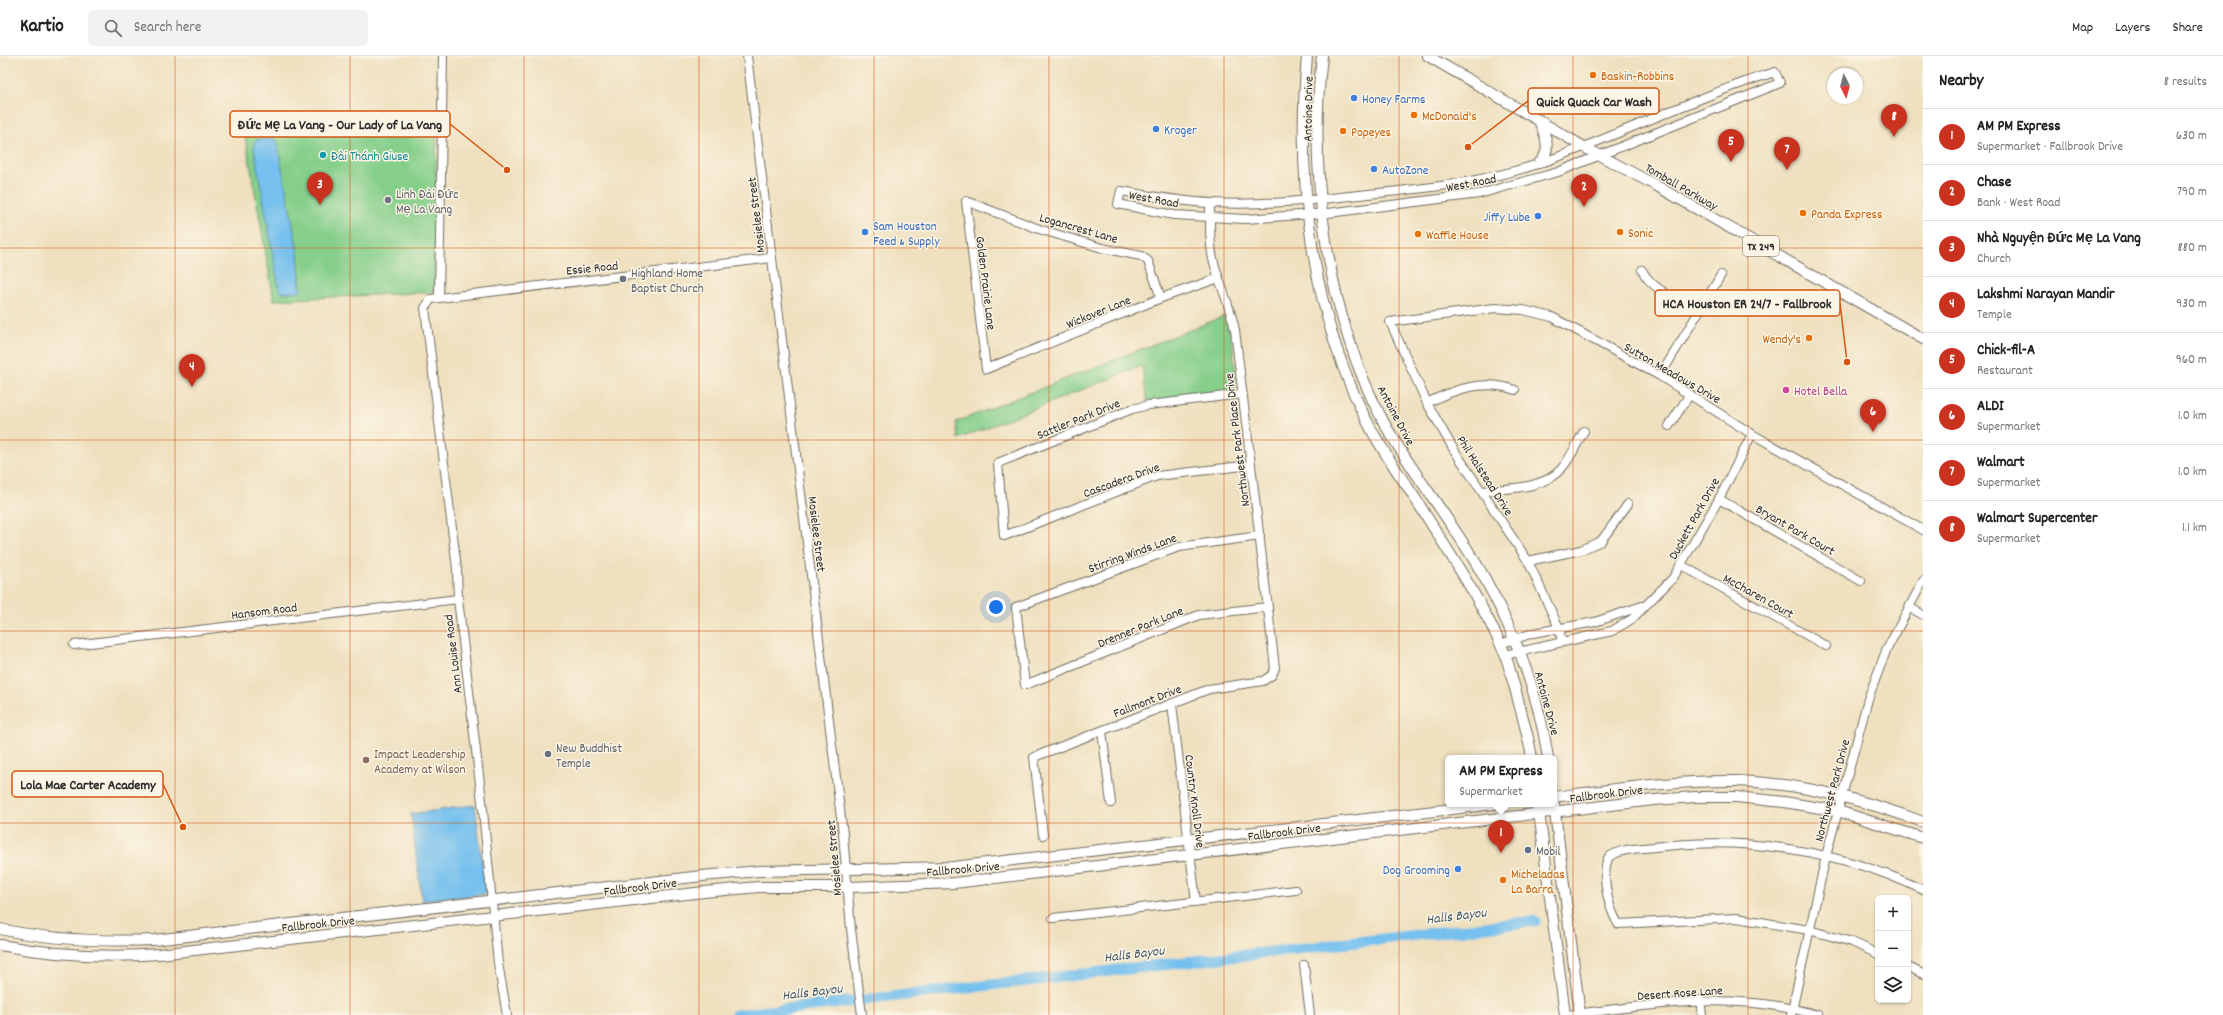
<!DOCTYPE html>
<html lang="en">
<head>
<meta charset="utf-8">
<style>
  body { margin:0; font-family:Dekko,sans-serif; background:#f2f2f2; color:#202124 }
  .controls { position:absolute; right:12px; bottom:12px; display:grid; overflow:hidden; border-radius:6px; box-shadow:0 1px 3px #0004 }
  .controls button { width:36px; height:36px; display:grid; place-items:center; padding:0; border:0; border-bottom:1px solid #e0e0e0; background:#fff; color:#202124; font:20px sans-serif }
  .compass { position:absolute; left:1827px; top:12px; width:36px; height:36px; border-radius:50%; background:#fff; box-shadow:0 1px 3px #0004; rotate:174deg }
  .you { position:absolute; left:996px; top:551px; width:14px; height:14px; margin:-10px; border:3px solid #fff; border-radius:50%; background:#1a73e8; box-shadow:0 0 0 6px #1a73e833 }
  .badge { display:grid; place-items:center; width:26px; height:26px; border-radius:50%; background:#c8321e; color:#fff; font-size:13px; font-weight:700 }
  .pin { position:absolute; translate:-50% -33px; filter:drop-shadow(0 1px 2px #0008) }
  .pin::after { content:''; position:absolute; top:21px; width:14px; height:12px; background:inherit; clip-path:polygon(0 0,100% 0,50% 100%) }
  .popup { position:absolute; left:1445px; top:699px; width:112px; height:52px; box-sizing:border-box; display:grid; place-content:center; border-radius:6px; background:#fff; filter:drop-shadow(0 1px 3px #0005); font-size:13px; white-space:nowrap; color:#757577 }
  .popup b { font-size:15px; color:#202124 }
  .popup::after { content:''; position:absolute; left:50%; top:100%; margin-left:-8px; border:8px solid transparent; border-top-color:#fff }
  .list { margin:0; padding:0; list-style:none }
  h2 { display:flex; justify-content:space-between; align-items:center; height:52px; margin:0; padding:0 16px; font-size:17px }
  h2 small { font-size:13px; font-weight:400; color:#757577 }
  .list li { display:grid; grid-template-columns:26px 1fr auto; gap:12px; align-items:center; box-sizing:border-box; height:56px; padding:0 16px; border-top:1px solid #e0e0e0 }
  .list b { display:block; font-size:15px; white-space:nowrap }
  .list p { margin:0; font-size:13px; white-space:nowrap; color:#757577 }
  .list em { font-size:13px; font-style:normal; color:#757577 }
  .icon { flex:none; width:22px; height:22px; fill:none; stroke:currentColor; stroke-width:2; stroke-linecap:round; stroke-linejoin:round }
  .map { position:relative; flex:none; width:1923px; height:959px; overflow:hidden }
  header { display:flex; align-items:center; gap:24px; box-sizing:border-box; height:56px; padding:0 20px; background:#fff; border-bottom:1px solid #e0e0e0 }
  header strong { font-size:19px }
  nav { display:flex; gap:22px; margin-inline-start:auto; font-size:14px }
  .search { width:280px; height:36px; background:#f2f2f2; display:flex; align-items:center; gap:10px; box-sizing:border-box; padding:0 14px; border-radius:6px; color:#757577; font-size:15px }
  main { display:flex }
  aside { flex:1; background:#fff }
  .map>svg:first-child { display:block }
  .green { fill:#86cf8b; stroke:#587d5b }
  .water { fill:#75c0ee; stroke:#50768c }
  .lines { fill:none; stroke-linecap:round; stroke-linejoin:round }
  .river { stroke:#75c0ee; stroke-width:11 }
  .minor-casing { stroke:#706a5f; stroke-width:10 }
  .major-casing { stroke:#706a5f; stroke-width:12 }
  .minor { stroke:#fff; stroke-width:8 }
  .major { stroke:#fff; stroke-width:10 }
  .grid { fill:none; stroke:#d5540f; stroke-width:1; stroke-opacity:0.55 }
  .food-dot { fill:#e8710a; stroke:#fcf5e5; stroke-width:1.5 }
  .shop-dot { fill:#3f7fe0; stroke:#fcf5e5; stroke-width:1.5 }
  .culture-dot { fill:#0f9aa8; stroke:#fcf5e5; stroke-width:1.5 }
  .worship-dot { fill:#6b7280; stroke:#fcf5e5; stroke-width:1.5 }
  .hotel-dot { fill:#d1479c; stroke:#fcf5e5; stroke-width:1.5 }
  .education-dot { fill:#8d6e63; stroke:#fcf5e5; stroke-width:1.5 }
  .service-dot { fill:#5c6f8a; stroke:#fcf5e5; stroke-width:1.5 }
  .labels { text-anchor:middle; stroke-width:3; stroke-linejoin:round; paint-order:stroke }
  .shield { fill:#fcf5e5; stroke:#6a6863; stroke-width:1 }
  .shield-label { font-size:12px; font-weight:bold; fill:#2b2b2b }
  .food-label { font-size:13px; fill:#c56008; stroke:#fcf5e5; text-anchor:start }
  .shop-label { font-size:13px; fill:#366cbe; stroke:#fcf5e5; text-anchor:start }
  .street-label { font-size:13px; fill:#2b2b2b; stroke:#fcf5e5 }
  .culture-label { font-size:13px; fill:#0d838f; stroke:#fcf5e5; text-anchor:start }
  .worship-label { font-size:13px; fill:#5b616d; stroke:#fcf5e5; text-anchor:start }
  .hotel-label { font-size:13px; fill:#b23c85; stroke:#fcf5e5; text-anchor:start }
  .education-label { font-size:13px; fill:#785e54; stroke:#fcf5e5; text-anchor:start }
  .service-label { font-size:13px; fill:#4e5e75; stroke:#fcf5e5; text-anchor:start }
  .water-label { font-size:14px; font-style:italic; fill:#415866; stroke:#fcf5e5 }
  .leader { fill:none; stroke:#d5540f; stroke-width:1.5 }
  .callout-dot { fill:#d5540f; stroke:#fcf5e5; stroke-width:1.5 }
  .callout { fill:#fcf5e5; stroke:#d5540f; stroke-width:1.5 }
  .callout-label { font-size:14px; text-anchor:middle; font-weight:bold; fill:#2b2b2b }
</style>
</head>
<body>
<header>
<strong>Kartio</strong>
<div class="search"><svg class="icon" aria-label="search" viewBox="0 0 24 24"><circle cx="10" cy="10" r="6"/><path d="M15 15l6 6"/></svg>Search here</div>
<nav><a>Map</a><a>Layers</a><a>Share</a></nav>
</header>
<main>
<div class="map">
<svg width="1923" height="959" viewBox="0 0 1923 959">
  <rect width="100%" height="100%" fill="#fcf5e5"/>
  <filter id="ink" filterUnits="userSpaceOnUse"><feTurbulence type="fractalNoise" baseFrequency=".025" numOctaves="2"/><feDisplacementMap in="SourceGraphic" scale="8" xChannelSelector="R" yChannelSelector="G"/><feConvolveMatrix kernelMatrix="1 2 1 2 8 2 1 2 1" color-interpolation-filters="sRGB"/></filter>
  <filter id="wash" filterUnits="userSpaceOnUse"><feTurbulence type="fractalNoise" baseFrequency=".012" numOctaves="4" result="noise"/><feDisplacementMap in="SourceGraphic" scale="16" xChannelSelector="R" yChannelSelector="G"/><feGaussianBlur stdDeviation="0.9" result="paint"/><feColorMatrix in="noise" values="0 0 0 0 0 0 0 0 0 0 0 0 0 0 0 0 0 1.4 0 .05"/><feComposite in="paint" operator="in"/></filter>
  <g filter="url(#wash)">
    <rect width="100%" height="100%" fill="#efe0bf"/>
    <g class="green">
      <path d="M 437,57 L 434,236 L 274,244 L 245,80 Z"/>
      <path d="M 1225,260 L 1228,275 L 1231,275 L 1237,329 L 1232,336 L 1147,346 L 1142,310 L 958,383 L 956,366 Z"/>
    </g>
    <g class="water">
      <path d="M 259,83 L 276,83 L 278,90 L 298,196 L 301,235 L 282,237 L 279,233 L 254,92 L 254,86 Z"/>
      <path d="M 475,749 L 486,838 L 422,845 L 411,758 Z"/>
    </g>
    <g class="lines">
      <path class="river" d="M 736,959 L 1535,865"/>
    </g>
  </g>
  <g filter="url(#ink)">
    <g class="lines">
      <g class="minor-casing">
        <g id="minor">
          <path d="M 747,0 L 843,778 L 851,873 L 862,959"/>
          <path d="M 1775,16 L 1780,27 L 1558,116 L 1479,138 L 1328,157 L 1245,163 L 1174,159 L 1118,148 L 1121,135 C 1151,140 1181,146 1212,147 C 1267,150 1323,143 1378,137 C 1433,132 1488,125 1541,107 C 1620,79 1695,41 1775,16 Z"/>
          <path d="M 1642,214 C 1651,234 1680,244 1699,255"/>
          <path d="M 439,241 L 443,0"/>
          <path d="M 1161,242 L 1148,205 L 1141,200 L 1102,192 L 1039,173 L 966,145 L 986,313 L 1161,242 L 1219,222"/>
          <path d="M 1660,320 L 1721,219"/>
          <path d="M 1242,338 L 1149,349 L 1132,353 L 998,407 L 1004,480 L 1157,420 L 1251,409"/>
          <path d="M 1427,347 C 1454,333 1484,323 1515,334"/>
          <path d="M 1669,370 L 1690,338"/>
          <path d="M 1482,435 C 1509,432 1543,434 1562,412 C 1571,402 1577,387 1584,375"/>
          <path d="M 1719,443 L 1861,525"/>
          <path d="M 1260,480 L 1179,491 L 1016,551 L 1025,629 L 1199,559 L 1268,551"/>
          <path d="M 1528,505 L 1581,494 L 1601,485 L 1628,448"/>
          <path d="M 1681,509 L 1826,590"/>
          <path d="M 1909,551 L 1923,559"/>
          <path d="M 1562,586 L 1559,572 L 1528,505 L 1454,394 L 1427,347 L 1390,266 L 1495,252 L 1523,254 L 1552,261 L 1660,320 L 1752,378 L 1923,474"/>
          <path d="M 1500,588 L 1533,577 L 1595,566 L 1642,550"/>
          <path d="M 74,589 L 458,543"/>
          <path d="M 1505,599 L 1612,575 L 1632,563 L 1673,522 L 1719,443 L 1752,378"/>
          <path d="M 1172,648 L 1196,846"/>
          <path d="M 1102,675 L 1111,747"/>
          <path d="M 1043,779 L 1034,701 L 1209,633 L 1263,625 L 1272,619 L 1275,612 L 1235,274 C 1230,249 1219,227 1213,203 C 1209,185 1210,166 1210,147"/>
          <path d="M 1053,862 L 1296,834"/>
          <path d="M 1878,898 L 1852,886 L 1809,874 L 1737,862 L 1618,868 C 1608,850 1601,822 1608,802 C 1619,792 1639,793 1654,791 C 1744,780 1841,794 1923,834"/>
          <path d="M 1304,909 L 1310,959"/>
          <path d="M 1908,911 L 1923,918"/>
          <path d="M 1700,944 L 1702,959"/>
          <path d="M 507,959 L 498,907 L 482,745 L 458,543 L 457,513 L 425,252 L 431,243 L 772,202"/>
          <path d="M 1567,959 C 1655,949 1731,934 1818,959"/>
          <path d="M 1791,959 L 1826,800 L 1868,643 L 1886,595 L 1923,525"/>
        </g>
      </g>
      <g class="major-casing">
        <g id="major">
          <path d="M 1307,0 C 1296,127 1311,261 1372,375 C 1385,398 1400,420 1415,442 C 1446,492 1480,542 1504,596 C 1509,608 1511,620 1515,632 C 1521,656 1528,678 1532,702"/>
          <path d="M 1322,0 C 1308,119 1327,259 1383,365 C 1413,419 1454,467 1484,521 C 1515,577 1539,639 1548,702"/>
          <path d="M 1428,0 L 1584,91 L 1657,130 L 1923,283"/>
          <path d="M 1539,64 C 1545,79 1553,95 1539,107"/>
          <path d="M 1554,741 C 1615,733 1676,724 1738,725 C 1801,727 1864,744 1923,766"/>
          <path d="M 1538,748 L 1565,959"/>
          <path d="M 1554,748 L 1580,959"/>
          <path d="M 0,873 C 51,884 101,886 154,884 L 702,820 L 759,815 L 953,811 L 1495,748"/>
          <path d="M 0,889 C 53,899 104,902 159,898 L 704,836 L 759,831 L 849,831 L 954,827 L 1509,761 L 1654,744 L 1695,741 L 1736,741 L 1784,746 L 1838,755 L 1923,782"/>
        </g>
      </g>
      <use href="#minor" class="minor"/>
      <use href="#major" class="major"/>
    </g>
  </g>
  <path class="grid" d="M 175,0 L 175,959M 350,0 L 350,959M 524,0 L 524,959M 699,0 L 699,959M 874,0 L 874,959M 1049,0 L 1049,959M 1224,0 L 1224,959M 1399,0 L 1399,959M 1573,0 L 1573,959M 1748,0 L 1748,959M 0,192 L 1923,192M 0,384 L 1923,384M 0,575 L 1923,575M 0,767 L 1923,767"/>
  <g class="food-dot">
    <circle cx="1593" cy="19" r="4"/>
    <circle cx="1414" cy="59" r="4"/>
    <circle cx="1343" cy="75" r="4"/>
    <circle cx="1803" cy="157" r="4"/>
    <circle cx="1620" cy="176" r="4"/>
    <circle cx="1418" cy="178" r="4"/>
    <circle cx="1809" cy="282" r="4"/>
    <circle cx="1503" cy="824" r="4"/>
  </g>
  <g class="shop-dot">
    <circle cx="1354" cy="42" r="4"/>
    <circle cx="1156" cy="73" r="4"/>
    <circle cx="1374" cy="113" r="4"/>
    <circle cx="1538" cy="160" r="4"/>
    <circle cx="865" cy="176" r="4"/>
    <circle cx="1458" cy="813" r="4"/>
  </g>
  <circle class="culture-dot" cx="323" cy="99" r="4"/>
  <g class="worship-dot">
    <circle cx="388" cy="144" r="4"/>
    <circle cx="623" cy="223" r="4"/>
    <circle cx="548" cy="698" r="4"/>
  </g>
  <circle class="hotel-dot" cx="1786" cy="334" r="4"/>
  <circle class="education-dot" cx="366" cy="704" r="4"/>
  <circle class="service-dot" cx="1528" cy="794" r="4"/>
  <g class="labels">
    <rect class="shield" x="1743" y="180" width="36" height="20" rx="3"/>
    <g class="shield-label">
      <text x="1761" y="194">TX 249</text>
    </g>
    <g class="food-label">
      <text x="1601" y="24">Baskin-Robbins</text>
      <text x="1422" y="64">McDonald's</text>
      <text x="1351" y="80">Popeyes</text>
      <text x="1811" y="162">Panda Express</text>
      <text x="1628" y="181">Sonic</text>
      <text x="1426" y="183">Waffle House</text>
      <text x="1801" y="287" text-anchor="end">Wendy's</text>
      <text x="1511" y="822">Micheladas<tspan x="1511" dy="15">La Barra</tspan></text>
    </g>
    <g class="shop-label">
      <text x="1362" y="47">Honey Farms</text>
      <text x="1164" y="78">Kroger</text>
      <text x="1382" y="118">AutoZone</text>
      <text x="1530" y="165" text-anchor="end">Jiffy Lube</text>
      <text x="873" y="174">Sam Houston<tspan x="873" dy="15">Feed &amp; Supply</tspan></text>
      <text x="1450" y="818" text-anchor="end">Dog Grooming</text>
    </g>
    <g class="street-label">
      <text transform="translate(1307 53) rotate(-89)" y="5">Antoine Drive</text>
      <text transform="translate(1471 126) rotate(-11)" y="5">West Road</text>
      <text transform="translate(1682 130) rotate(30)" y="5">Tomball Parkway</text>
      <text transform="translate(1154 142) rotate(10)" y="5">West Road</text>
      <text transform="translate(755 159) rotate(-97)" y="5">Mosielee Street</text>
      <text transform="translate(1079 171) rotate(16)" y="5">Logancrest Lane</text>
      <text transform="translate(592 211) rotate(-6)" y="5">Essie Road</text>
      <text transform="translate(987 227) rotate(83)" y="5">Golden Prairie Lane</text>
      <text transform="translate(1098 255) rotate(-22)" y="5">Wickover Lane</text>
      <text transform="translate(1673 316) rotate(30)" y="5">Sutton Meadows Drive</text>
      <text transform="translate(1397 359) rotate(62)" y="5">Antoine Drive</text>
      <text transform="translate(1078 362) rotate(-22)" y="5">Sattler Park Drive</text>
      <text transform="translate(1236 384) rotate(-97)" y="5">Northwest Park Place Drive</text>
      <text transform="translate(1486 419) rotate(57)" y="5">Phil Halstead Drive</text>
      <text transform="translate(1121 423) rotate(-20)" y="5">Cascadera Drive</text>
      <text transform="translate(1693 462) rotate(-61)" y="5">Duckett Park Drive</text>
      <text transform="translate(1796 473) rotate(30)" y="5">Bryant Park Court</text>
      <text transform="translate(818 478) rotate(83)" y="5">Mosielee Street</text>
      <text transform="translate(1132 496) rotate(-20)" y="5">Stirring Winds Lane</text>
      <text transform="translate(1759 539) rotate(29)" y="5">McCharen Court</text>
      <text transform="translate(264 554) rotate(-7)" y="5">Hansom Road</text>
      <text transform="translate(1140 570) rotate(-22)" y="5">Drenner Park Lane</text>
      <text transform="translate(452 598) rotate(-97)" y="5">Ann Louise Road</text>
      <text transform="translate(1147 644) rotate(-21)" y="5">Fallmont Drive</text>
      <text transform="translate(1548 647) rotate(75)" y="5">Antoine Drive</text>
      <text transform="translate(1831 734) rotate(-75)" y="5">Northwest Park Drive</text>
      <text transform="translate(1606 737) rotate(-7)" y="5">Fallbrook Drive</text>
      <text transform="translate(1196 745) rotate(83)" y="5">Country Knoll Drive</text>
      <text transform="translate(1284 775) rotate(-7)" y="5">Fallbrook Drive</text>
      <text transform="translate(833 802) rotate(-95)" y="5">Mosielee Street</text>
      <text transform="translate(963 812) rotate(-5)" y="5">Fallbrook Drive</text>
      <text transform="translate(640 830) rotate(-7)" y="5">Fallbrook Drive</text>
      <text transform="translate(318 867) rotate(-6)" y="5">Fallbrook Drive</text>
      <text transform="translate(1680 936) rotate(-4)" y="5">Desert Rose Lane</text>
    </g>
    <g class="culture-label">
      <text x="331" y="104">Đài Thánh Giuse</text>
    </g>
    <g class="worship-label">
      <text x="396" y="142">Linh Đài Đức<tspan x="396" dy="15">Mẹ La Vang</tspan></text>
      <text x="631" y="221">Highland Home<tspan x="631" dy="15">Baptist Church</tspan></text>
      <text x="556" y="696">New Buddhist<tspan x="556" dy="15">Temple</tspan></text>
    </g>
    <g class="hotel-label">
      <text x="1794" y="339">Hotel Bella</text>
    </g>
    <g class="education-label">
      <text x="374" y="702">Impact Leadership<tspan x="374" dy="15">Academy at Wilson</tspan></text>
    </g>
    <g class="service-label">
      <text x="1536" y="799">Mobil</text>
    </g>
    <g class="water-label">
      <text transform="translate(1456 859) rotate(-7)" y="5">Halls Bayou</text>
      <text transform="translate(1134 897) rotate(-7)" y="5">Halls Bayou</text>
      <text transform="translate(812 935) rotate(-7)" y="5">Halls Bayou</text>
    </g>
  </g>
  <path class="leader" d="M1468 91L1528 45M507 114L450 68M1847 306L1840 247M183 771L163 728"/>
  <g class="callout-dot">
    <circle cx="1468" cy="91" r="4"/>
    <circle cx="507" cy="114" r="4"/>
    <circle cx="1847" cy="306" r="4"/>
    <circle cx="183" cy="771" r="4"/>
  </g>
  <g class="callout">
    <rect x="1528" y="32" width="131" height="26" rx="4"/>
    <rect x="230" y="55" width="220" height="26" rx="4"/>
    <rect x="1655" y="234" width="185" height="26" rx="4"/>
    <rect x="12" y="715" width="151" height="26" rx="4"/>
  </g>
  <g class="callout-label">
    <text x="1594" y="50">Quick Quack Car Wash</text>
    <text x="340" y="73">Đức Mẹ La Vang - Our Lady of La Vang</text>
    <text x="1747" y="252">HCA Houston ER 24/7 - Fallbrook</text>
    <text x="88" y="733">Lola Mae Carter Academy</text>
  </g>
</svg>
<div class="controls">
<button>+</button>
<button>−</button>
<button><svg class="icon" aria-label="layers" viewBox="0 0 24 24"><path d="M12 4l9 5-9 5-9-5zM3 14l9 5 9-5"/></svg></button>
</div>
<svg class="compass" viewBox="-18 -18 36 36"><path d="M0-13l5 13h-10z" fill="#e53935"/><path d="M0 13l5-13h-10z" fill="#757577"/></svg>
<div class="you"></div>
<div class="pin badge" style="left:1501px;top:797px">1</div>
<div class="popup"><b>AM PM Express</b>Supermarket</div>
<div class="pin badge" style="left:1584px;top:151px">2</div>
<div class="pin badge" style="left:320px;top:149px">3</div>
<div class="pin badge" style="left:192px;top:331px">4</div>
<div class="pin badge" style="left:1731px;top:106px">5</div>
<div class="pin badge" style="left:1873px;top:376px">6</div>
<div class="pin badge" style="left:1787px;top:114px">7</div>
<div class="pin badge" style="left:1894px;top:81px">8</div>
</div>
<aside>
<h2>Nearby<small>8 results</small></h2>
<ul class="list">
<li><span class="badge">1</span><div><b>AM PM Express</b><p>Supermarket · Fallbrook Drive</p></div><em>630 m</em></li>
<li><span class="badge">2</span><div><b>Chase</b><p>Bank · West Road</p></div><em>790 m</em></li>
<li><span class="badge">3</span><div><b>Nhà Nguyện Đức Mẹ La Vang</b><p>Church</p></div><em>880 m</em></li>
<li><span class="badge">4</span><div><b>Lakshmi Narayan Mandir</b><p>Temple</p></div><em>930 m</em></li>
<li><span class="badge">5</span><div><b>Chick-fil-A</b><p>Restaurant</p></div><em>960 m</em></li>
<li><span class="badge">6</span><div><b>ALDI</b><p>Supermarket</p></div><em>1.0 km</em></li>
<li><span class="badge">7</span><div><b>Walmart</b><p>Supermarket</p></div><em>1.0 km</em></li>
<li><span class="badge">8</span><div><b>Walmart Supercenter</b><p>Supermarket</p></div><em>1.1 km</em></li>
</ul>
</aside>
</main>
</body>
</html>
